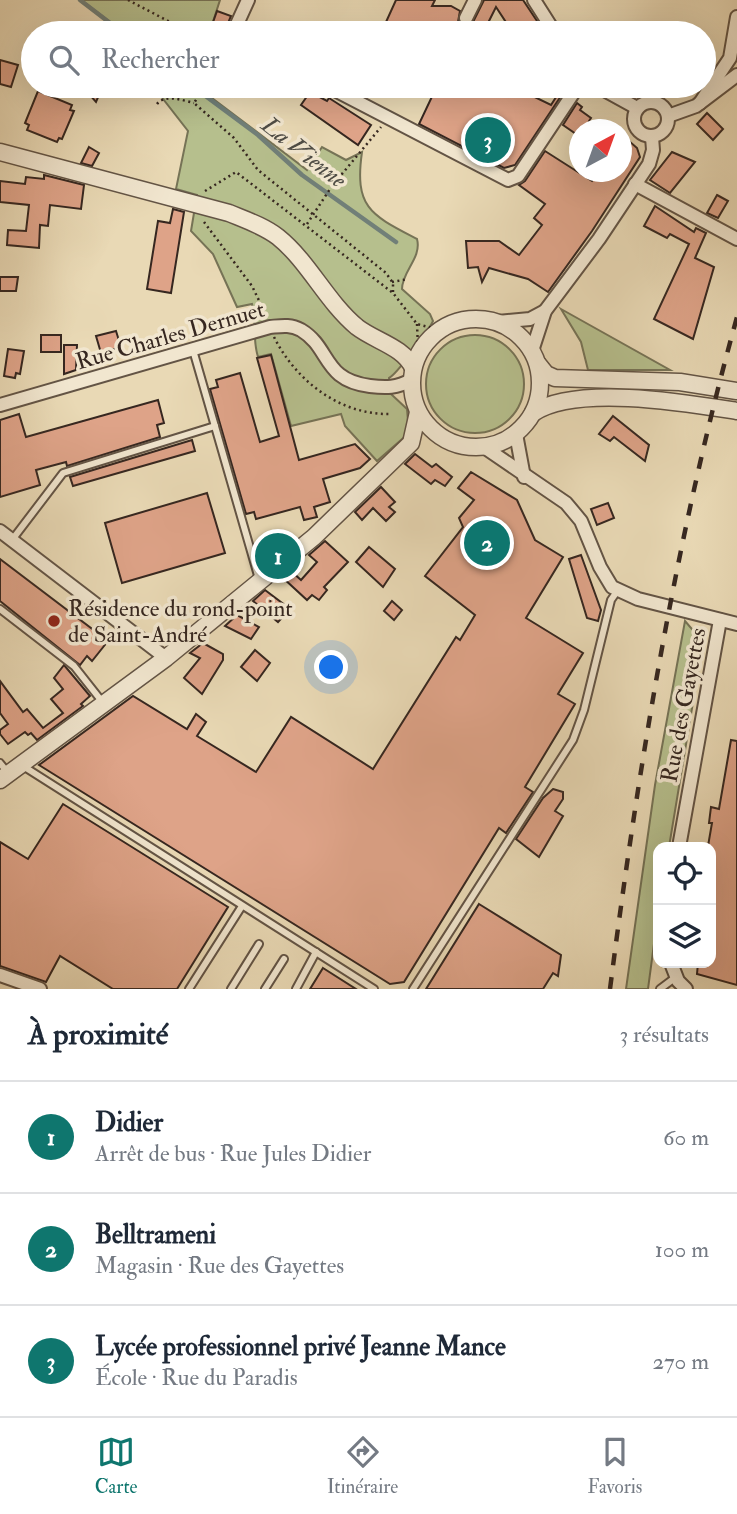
<!DOCTYPE html>
<html lang="fr">
<head>
<meta charset="utf-8">
<style>
  body { margin:0; font-family:"IM FELL Double Pica",serif; background:#f6f6f7; color:#1f2937 }
  .controls { position:absolute; right:21px; bottom:21px; display:grid; overflow:hidden; border-radius:14px; box-shadow:0 7px 28px #0002 }
  .controls button { width:63px; height:63px; display:grid; place-items:center; padding:0; border:0; border-bottom:2px solid #e0e1e3; background:#fff; color:#1f2937; font:35px sans-serif }
  .compass { position:absolute; left:569px; top:119px; width:63px; height:63px; border-radius:50%; background:#fff; box-shadow:0 7px 28px #0002; rotate:41deg }
  .you { position:absolute; left:332px; top:668px; width:24px; height:24px; margin:-18px; border:5px solid #fff; border-radius:50%; background:#1a73e8; box-shadow:0 0 0 10px #1a73e833 }
  .badge { display:grid; place-items:center; width:46px; height:46px; border-radius:50%; background:#0f766e; color:#fff; font-size:23px; font-weight:700 }
  .pin { position:absolute; translate:-50% -50%; border:4px solid #fff; box-shadow:0 2px 7px #0006 }
  .list { margin:0; padding:0; list-style:none }
  h2 { display:flex; justify-content:space-between; align-items:center; height:91px; margin:0; padding:0 28px; font-size:30px }
  h2 small { font-size:23px; font-weight:400; color:#747a83 }
  .list li { display:grid; grid-template-columns:46px 1fr auto; gap:21px; align-items:center; box-sizing:border-box; height:112px; padding:0 28px; border-top:2px solid #e0e1e3 }
  .list b { display:block; font-size:26px; white-space:nowrap }
  .list p { margin:0; font-size:23px; white-space:nowrap; color:#747a83 }
  .list em { font-size:23px; font-style:normal; color:#747a83 }
  .icon { flex:none; width:38px; height:38px; fill:none; stroke:currentColor; stroke-width:2; stroke-linecap:round; stroke-linejoin:round }
  .map { position:relative; flex:none; width:737px; height:989px; overflow:hidden }
  .search { position:absolute; background:#fff; box-shadow:0 7px 28px #0002; left:21px; right:21px; top:21px; height:77px; display:flex; align-items:center; gap:18px; box-sizing:border-box; padding:0 24px; border-radius:38px; color:#747a83; font-size:26px }
  .sheet { height:427px; background:#fff }
  nav { display:flex; justify-content:space-around; align-items:center; box-sizing:border-box; height:98px; border-top:2px solid #e0e1e3; background:#fff; font-size:19px; color:#747a83 }
  nav a { display:grid; justify-items:center; gap:4px }
  nav .on { color:#0f766e }
  .map>svg:first-child { display:block }
  .green { fill:#b6bf8d; stroke:#767356; stroke-width:2 }
  .lines { fill:none; stroke-linecap:round; stroke-linejoin:round }
  .stream { stroke:#717f78; stroke-width:4.5 }
  .building { fill:#dea388; stroke:#362720; stroke-width:2 }
  .service-casing { stroke:#635445; stroke-width:10 }
  .minor-casing { stroke:#635445; stroke-width:16 }
  .tertiary-casing { stroke:#635445; stroke-width:19 }
  .path { stroke:#362720; stroke-width:2.5; stroke-dasharray:2 3.5; stroke-linecap:butt }
  .service { stroke:#f1e6cf; stroke-width:6 }
  .minor { stroke:#f1e6cf; stroke-width:12 }
  .tertiary { stroke:#f1e6cf; stroke-width:16 }
  .rail { stroke:#362720; stroke-width:4.5; stroke-dasharray:12 12; stroke-linecap:butt }
  .poi-dot { fill:#8f2418; stroke:#f1e6cf; stroke-width:2.5 }
  .labels { text-anchor:middle; stroke-width:7; stroke-linejoin:round; paint-order:stroke }
  .street-label { font-size:23px; fill:#362720; stroke:#f1e6cf }
  .poi-label { font-size:23px; fill:#362720; stroke:#f1e6cf; text-anchor:start }
  .water-label { font-size:24px; font-style:italic; fill:#4e4c45; stroke:#f1e6cf }
</style>
</head>
<body>
<div class="map">
<svg width="737" height="989" viewBox="0 0 737 989">
  <rect width="100%" height="100%" fill="#e9d9b5"/>
  <filter id="stains"><feTurbulence type="fractalNoise" baseFrequency=".00286" numOctaves="4"/><feColorMatrix values="0 0 0 0 .2 0 0 0 0 .09 0 0 0 0 .02 0 0 0 .5 -.17"/></filter>
  <radialGradient id="worn" r=".72"><stop offset=".6" stop-color="#630" stop-opacity="0"/><stop offset="1" stop-color="#630" stop-opacity=".3"/></radialGradient>
  <g class="green">
    <path d="M 81,0 L 220,0 L 211,28 L 225,33 L 125,33 Z"/>
    <path d="M 153,86 L 212,86 L 208,95 L 307,170 L 322,147 L 346,160 L 362,152 C 354,208 371,215 417,239 C 422,258 402,271 402,289 L 430,314 L 433,321 C 429,330 397,374 389,378 L 391,394 L 407,409 L 409,433 L 377,461 L 345,426 L 341,414 L 291,426 L 271,354 L 258,357 C 252,338 257,323 252,304 L 237,307 L 213,254 L 191,231 L 197,195 L 176,189 L 188,131 Z"/>
    <path d="M 561,309 L 670,370 L 588,370 L 581,342 Z"/>
    <circle cx="475" cy="384" r="49"/>
    <path d="M 685,621 L 703,642 L 669,847 L 658,847 L 658,914 L 648,989 L 626,989 L 655,785 Z"/>
  </g>
  <g class="lines">
    <g class="stream">
      <path d="M 80,0 L 123,33"/>
      <path d="M 192,86 L 258,135 L 302,175 L 396,242"/>
    </g>
  </g>
  <g class="building">
    <path d="M 396,0 L 435,0 L 432,6 L 451,6 L 460,11 L 458,22 L 466,27 L 473,22 L 484,0 L 523,0 L 545,33 L 513,33 L 496,7 L 483,33 L 381,33 Z"/>
    <path d="M 217,11 L 231,16 L 224,33 L 211,28 Z"/>
    <path d="M 0,60 L 18,65 L 11,87 L 0,84 Z"/>
    <path d="M 82,86 L 103,86 L 96,102 Z"/>
    <path d="M 437,86 L 512,86 L 551,105 L 560,91 L 563,93 L 515,165 L 504,168 L 419,124 Z"/>
    <path d="M 38,91 L 72,105 L 70,110 L 74,111 L 62,139 L 59,138 L 57,142 L 27,130 L 29,125 L 25,123 Z"/>
    <path d="M 310,92 L 327,101 L 329,98 L 371,125 L 358,145 L 301,105 Z"/>
    <path d="M 577,103 L 582,107 L 580,110 L 591,118 L 589,121 L 601,130 L 579,130 L 579,136 L 563,125 Z"/>
    <path d="M 707,113 L 723,129 L 713,140 L 697,124 Z"/>
    <path d="M 621,134 L 637,148 L 640,157 L 592,231 L 548,292 L 528,279 L 489,268 L 482,282 L 478,267 L 468,268 L 466,241 L 499,241 L 519,255 L 542,225 L 534,218 L 545,204 L 519,185 L 525,181 L 545,151 L 592,181 L 599,172 L 621,172 Z"/>
    <path d="M 89,147 L 99,153 L 92,166 L 81,163 Z"/>
    <path d="M 672,152 L 695,162 L 670,193 L 650,180 Z"/>
    <path d="M 44,175 L 84,185 L 81,209 L 50,205 L 48,226 L 40,225 L 39,248 L 7,245 L 8,230 L 26,231 L 29,205 L 0,202 L 0,181 L 25,184 L 26,177 L 44,179 Z"/>
    <path d="M 717,195 L 728,201 L 718,218 L 707,213 Z"/>
    <path d="M 655,206 L 694,232 L 696,228 L 706,233 L 695,258 L 714,267 L 693,339 L 654,319 L 689,244 L 670,234 L 667,238 L 644,226 Z"/>
    <path d="M 173,209 L 184,212 L 171,293 L 147,289 L 158,221 L 170,223 Z"/>
    <path d="M 0,277 L 18,277 L 16,291 L 0,291 Z"/>
    <path d="M 116,331 L 121,347 L 101,353 L 96,336 Z"/>
    <rect x="41" y="335" width="20" height="17"/>
    <path d="M 64,345 L 77,345 L 76,370 L 64,374 Z"/>
    <path d="M 8,349 L 24,351 L 20,374 L 16,373 L 15,378 L 4,376 Z"/>
    <path d="M 271,355 L 299,460 L 355,444 L 370,459 L 360,468 L 323,479 L 330,502 L 314,507 L 317,517 L 304,520 L 300,507 L 256,519 L 254,512 L 246,514 L 210,389 L 218,387 L 216,380 L 240,373 L 260,442 L 279,436 L 257,358 Z"/>
    <path d="M 158,400 L 164,423 L 157,425 L 160,437 L 67,466 L 66,462 L 36,470 L 40,485 L 0,497 L 0,420 L 19,414 L 26,437 Z"/>
    <path d="M 613,416 L 649,445 L 645,461 L 614,437 L 610,441 L 599,434 Z"/>
    <path d="M 192,440 L 195,451 L 73,486 L 70,477 Z"/>
    <path d="M 415,454 L 432,467 L 436,464 L 452,477 L 445,486 L 435,480 L 431,484 L 405,464 Z"/>
    <path d="M 471,472 L 517,500 L 535,540 L 563,557 L 526,618 L 583,653 L 558,694 L 575,704 L 525,787 L 533,792 L 506,833 L 499,828 L 404,982 L 390,984 L 39,765 L 133,696 L 187,729 L 196,714 L 206,722 L 197,736 L 256,772 L 291,717 L 373,769 L 456,637 L 460,640 L 475,615 L 425,576 L 463,527 L 459,518 L 474,500 L 458,488 Z"/>
    <path d="M 381,487 L 395,502 L 389,507 L 395,512 L 386,521 L 373,508 L 362,520 L 355,512 Z"/>
    <path d="M 207,493 L 225,553 L 122,583 L 105,523 Z"/>
    <path d="M 608,503 L 614,518 L 597,525 L 591,509 Z"/>
    <path d="M 325,541 L 348,562 L 324,587 L 327,590 L 319,600 L 312,595 L 307,600 L 282,577 L 290,570 L 301,580 L 317,562 L 309,555 Z"/>
    <path d="M 369,547 L 395,569 L 383,587 L 356,562 Z"/>
    <path d="M 581,555 L 601,610 L 598,621 L 587,618 L 569,559 Z"/>
    <path d="M 0,559 L 108,641 L 92,661 L 87,656 L 80,665 L 0,601 Z"/>
    <path d="M 265,590 L 290,609 L 278,622 L 253,601 Z"/>
    <path d="M 392,601 L 402,610 L 394,620 L 384,611 Z"/>
    <path d="M 237,615 L 259,627 L 251,639 L 225,626 Z"/>
    <path d="M 203,643 L 223,654 L 223,660 L 202,694 L 184,678 L 200,658 L 190,653 Z"/>
    <path d="M 255,650 L 270,663 L 257,681 L 241,667 Z"/>
    <path d="M 64,665 L 90,696 L 81,704 L 83,706 L 37,740 L 31,733 L 28,735 L 25,732 L 8,744 L 0,734 L 0,730 L 8,724 L 0,713 L 0,681 L 23,712 L 27,709 L 43,728 L 63,713 L 51,699 L 63,689 L 54,678 Z"/>
    <path d="M 731,740 L 737,741 L 737,985 L 697,974 L 698,963 L 711,963 L 711,847 L 708,846 L 712,823 L 709,823 L 711,807 L 719,809 Z"/>
    <path d="M 553,789 L 563,792 L 563,799 L 555,811 L 563,816 L 539,857 L 516,839 L 543,798 Z"/>
    <path d="M 63,804 L 228,907 L 177,989 L 113,989 L 60,956 L 46,982 L 0,966 L 0,842 L 28,859 Z"/>
    <path d="M 479,904 L 561,955 L 558,976 L 553,973 L 543,989 L 426,989 Z"/>
    <path d="M 323,968 L 356,989 L 310,989 Z"/>
  </g>
  <g class="lines">
    <g class="service-casing">
      <g id="service">
        <path d="M 193,350 L 259,579"/>
        <path d="M 12,540 L 63,473 L 215,426"/>
        <path d="M 0,609 L 74,666 L 104,704"/>
        <path d="M 0,763 L 8,773"/>
        <path d="M 23,766 L 374,989"/>
        <path d="M 189,989 L 242,906"/>
        <path d="M 231,989 L 259,944"/>
        <path d="M 265,989 L 284,959"/>
        <path d="M 296,989 L 316,952"/>
        <path d="M 413,989 L 573,740 L 584,710 L 611,600 L 618,590"/>
        <path d="M 660,989 L 676,977"/>
      </g>
    </g>
    <g class="minor-casing">
      <g id="minor">
        <path d="M 534,0 L 555,33"/>
        <path d="M 466,18 L 475,0"/>
        <path d="M 233,33 L 248,0"/>
        <path d="M 327,86 L 508,180 L 518,176 L 578,86"/>
        <path d="M 597,86 L 637,108"/>
        <circle cx="651" cy="119" r="17"/>
        <path d="M 700,103 L 730,58 L 737,17"/>
        <path d="M 668,116 L 696,106 L 737,75"/>
        <path d="M 635,184 L 737,239"/>
        <path d="M 498,322 L 530,319 L 545,311"/>
        <path d="M 532,351 L 545,311 L 599,239 L 649,164 L 653,150 L 652,137"/>
        <path d="M 0,405 L 270,327 C 281,326 290,324 301,330 C 331,348 322,380 370,386 C 386,388 397,388 411,380"/>
        <path d="M 516,434 L 524,477"/>
        <path d="M 484,447 L 566,503 L 581,521 L 600,567 L 612,587 L 638,599 L 737,624"/>
        <path d="M 0,531 L 166,658"/>
        <path d="M 679,847 L 720,620"/>
        <path d="M 671,963 L 678,981 L 686,989"/>
        <path d="M 0,975 L 40,989"/>
      </g>
    </g>
    <g class="tertiary-casing">
      <g id="tertiary">
        <path d="M 0,152 L 229,213 C 246,220 264,226 278,237 C 309,262 326,301 357,327 C 375,341 404,347 413,368"/>
        <circle cx="476" cy="383" r="64"/>
        <path d="M 538,364 L 546,374 L 555,378 L 680,382 L 737,391"/>
        <path d="M 533,413 C 576,384 687,403 737,411"/>
        <path d="M 0,780 L 166,658 L 314,537 L 411,443 L 418,412"/>
      </g>
    </g>
    <g class="path">
      <path d="M 128,0 L 191,33"/>
      <path d="M 205,86 L 194,103 L 234,138 L 258,170 L 386,273 L 393,283 L 393,293"/>
      <path d="M 157,104 C 165,94 182,100 194,103"/>
      <path d="M 205,191 L 236,172 L 393,293 L 417,324 L 439,330"/>
      <path d="M 204,222 L 252,286 L 266,315"/>
      <path d="M 307,224 L 332,186 L 381,127"/>
      <path d="M 392,282 L 408,279"/>
      <path d="M 417,324 L 418,348"/>
      <path d="M 274,337 C 296,381 340,415 390,414"/>
    </g>
    <use href="#service" class="service"/>
    <use href="#minor" class="minor"/>
    <use href="#tertiary" class="tertiary"/>
    <path class="rail" d="M 610,989 C 639,763 676,537 737,317"/>
  </g>
  <circle class="poi-dot" cx="54" cy="621" r="7"/>
  <g class="labels">
    <g class="street-label">
      <text transform="translate(170 335) rotate(-16)" y="8">Rue Charles Dernuet</text>
      <text transform="translate(683 705) rotate(-79)" y="8">Rue des Gayettes</text>
    </g>
    <g class="poi-label">
      <text x="68" y="616">Résidence du rond-point<tspan x="68" dy="26">de Saint-André</tspan></text>
    </g>
    <g class="water-label">
      <text transform="translate(304 152) rotate(38)" y="8">La Vienne</text>
    </g>
  </g>
  <rect width="100%" height="100%" filter="url(#stains)"/>
  <rect width="100%" height="100%" fill="url(#worn)"/>
</svg>
<div class="controls">
<button><svg class="icon" aria-label="locate" viewBox="0 0 24 24"><circle cx="12" cy="12" r="6"/><path d="M12 2v4M12 18v4M2 12h4M18 12h4"/></svg></button>
<button><svg class="icon" aria-label="layers" viewBox="0 0 24 24"><path d="M12 4l9 5-9 5-9-5zM3 14l9 5 9-5"/></svg></button>
</div>
<svg class="compass" viewBox="-18 -18 36 36"><path d="M0-13l5 13h-10z" fill="#e53935"/><path d="M0 13l5-13h-10z" fill="#747a83"/></svg>
<div class="you"></div>
<div class="pin badge" style="left:278px;top:556px">1</div>
<div class="pin badge" style="left:487px;top:543px">2</div>
<div class="pin badge" style="left:488px;top:140px">3</div>
<div class="search"><svg class="icon" aria-label="search" viewBox="0 0 24 24"><circle cx="10" cy="10" r="6"/><path d="M15 15l6 6"/></svg>Rechercher</div>
</div>
<section class="sheet">
<h2>À proximité<small>3 résultats</small></h2>
<ul class="list">
<li><span class="badge">1</span><div><b>Didier</b><p>Arrêt de bus · Rue Jules Didier</p></div><em>60 m</em></li>
<li><span class="badge">2</span><div><b>Belltrameni</b><p>Magasin · Rue des Gayettes</p></div><em>100 m</em></li>
<li><span class="badge">3</span><div><b>Lycée professionnel privé Jeanne Mance</b><p>École · Rue du Paradis</p></div><em>270 m</em></li>
</ul>
</section>
<nav>
<a class="on"><svg class="icon" aria-label="map" viewBox="0 0 24 24"><path d="M3 6l6-2 6 2 6-2v14l-6 2-6-2-6 2zM9 4v14M15 6v14"/></svg>Carte</a>
<a><svg class="icon" aria-label="directions" viewBox="0 0 24 24"><path d="M12 3l9 9-9 9-9-9zM9 14v-3h6M13 9l2 2-2 2"/></svg>Itinéraire</a>
<a><svg class="icon" aria-label="saved" viewBox="0 0 24 24"><path d="M7 4h10v16l-5-4-5 4z"/></svg>Favoris</a>
</nav>
</body>
</html>
